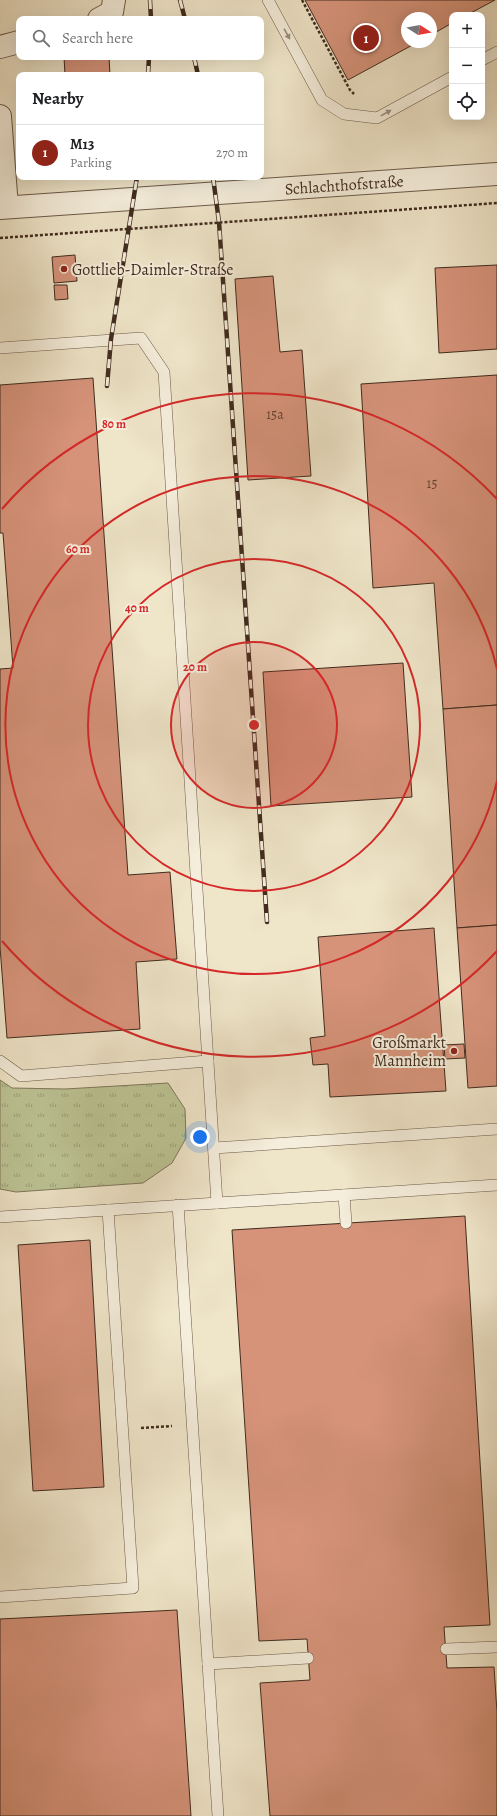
<!DOCTYPE html>
<html lang="en">
<head>
<meta charset="utf-8">
<style>
  body { margin:0; font-family:Alegreya,serif; background:#f2f2f2; color:#202124 }
  .controls { position:absolute; right:12px; top:12px; display:grid; overflow:hidden; border-radius:8px; box-shadow:0 4px 16px #0002 }
  .controls button { width:36px; height:36px; display:grid; place-items:center; padding:0; border:0; border-bottom:1px solid #e0e0e0; background:#fff; color:#202124; font:20px sans-serif }
  .compass { position:absolute; left:401px; top:12px; width:36px; height:36px; border-radius:50%; background:#fff; box-shadow:0 4px 16px #0002; rotate:101deg }
  .you { position:absolute; left:200px; top:1137px; width:14px; height:14px; margin:-10px; border:3px solid #fff; border-radius:50%; background:#1a73e8; box-shadow:0 0 0 6px #1a73e833 }
  .badge { display:grid; place-items:center; width:26px; height:26px; border-radius:50%; background:#8f2418; color:#fff; font-size:13px; font-weight:700 }
  .pin { position:absolute; translate:-50% -50%; border:2px solid #fff; box-shadow:0 1px 4px #0006 }
  .list { margin:0; padding:0; list-style:none }
  h2 { display:flex; justify-content:space-between; align-items:center; height:52px; margin:0; padding:0 16px; font-size:17px }
  h2 small { font-size:13px; font-weight:400; color:#757577 }
  .list li { display:grid; grid-template-columns:26px 1fr auto; gap:12px; align-items:center; box-sizing:border-box; height:56px; padding:0 16px; border-top:1px solid #e0e0e0 }
  .list b { display:block; font-size:15px; white-space:nowrap }
  .list p { margin:0; font-size:13px; white-space:nowrap; color:#757577 }
  .list em { font-size:13px; font-style:normal; color:#757577 }
  .icon { flex:none; width:22px; height:22px; fill:none; stroke:currentColor; stroke-width:2; stroke-linecap:round; stroke-linejoin:round }
  .map { position:relative; flex:none; width:497px; height:1816px; overflow:hidden }
  .search { position:absolute; background:#fff; box-shadow:0 4px 16px #0002; left:16px; top:16px; width:248px; height:44px; display:flex; align-items:center; gap:10px; box-sizing:border-box; padding:0 14px; border-radius:8px; color:#757577; font-size:15px }
  .panel { position:absolute; background:#fff; box-shadow:0 4px 16px #0002; left:16px; top:72px; width:248px; height:108px; border-radius:8px }
  .map>svg:first-child { display:block }
  .grass { fill:url(#grass-tufts); stroke:#7e7759 }
  .building { fill:#d6937a; stroke:#402b1e }
  .lines { fill:none; stroke-linecap:round; stroke-linejoin:round }
  .lane-casing { stroke:#6c5a49; stroke-width:12 }
  .street-casing { stroke:#6c5a49; stroke-width:24 }
  .path { stroke:#402b1e; stroke-width:2.5; stroke-dasharray:3 2; stroke-linecap:butt }
  .lane { stroke:#f5eedc; stroke-width:11 }
  .street { stroke:#f5eedc; stroke-width:22 }
  .rail-casing { stroke:#402b1e; stroke-width:4.5 }
  .rail { stroke:#f5eedc; stroke-width:3; stroke-dasharray:9; stroke-linecap:butt }
  .oneway { fill:#9a8c7d }
  .ring { fill:none; stroke:#d62828; stroke-width:2 }
  .poi-dot { fill:#8f2418; stroke:#f5eedc; stroke-width:1.5 }
  .labels { text-anchor:middle; stroke-width:4; stroke-linejoin:round; paint-order:stroke }
  .number-label { font-size:14px; fill:#664535 }
  .street-label { font-size:16px; fill:#402b1e; stroke:#f5eedc }
  .poi-label { font-size:16px; fill:#402b1e; stroke:#f5eedc; text-anchor:start }
  .centre { fill:#d62828; stroke:#f5eedc; stroke-width:2 }
  .ring-label { font-size:12px; text-anchor:middle; font-weight:bold; fill:#d62828; stroke:#f5eedc; stroke-width:4; stroke-linejoin:round; paint-order:stroke }
</style>
</head>
<body>
<div class="map">
<svg width="497" height="1816" viewBox="0 0 497 1816">
  <defs>
    <pattern id="grass-tufts" width="24" height="20" patternUnits="userSpaceOnUse"><rect width="24" height="20" fill="#bcc394"/><path d="M3 7l-1-3M5 7V3M7 7l1-3M15 17l-1-3M17 17v-4M19 17l1-3" fill="none" stroke="#9a9f78"/></pattern>
  </defs>
  <rect width="100%" height="100%" fill="#efe5c9"/>
  <filter id="stains"><feTurbulence type="fractalNoise" baseFrequency=".005" numOctaves="4"/><feColorMatrix values="0 0 0 0 .2 0 0 0 0 .09 0 0 0 0 .02 0 0 0 .5 -.17"/></filter>
  <radialGradient id="worn" r=".72"><stop offset=".6" stop-color="#630" stop-opacity="0"/><stop offset="1" stop-color="#630" stop-opacity=".3"/></radialGradient>
  <path class="grass" d="M 0,1080 L 12,1088 L 65,1089 L 168,1083 L 185,1109 L 186,1138 L 172,1163 L 143,1183 L 16,1192 L 0,1189 Z"/>
  <g class="building">
    <path d="M 305,0 L 495,0 L 467,15 L 452,15 L 452,23 L 431,35 L 431,18 L 407,18 L 407,42 L 418,42 L 348,80 Z"/>
    <path d="M 64,57 L 109,57 L 110,75 L 65,75 Z"/>
    <path d="M 75,255 L 77,281 L 54,283 L 52,257 Z"/>
    <path d="M 497,265 L 497,349 L 439,353 L 435,268 Z"/>
    <path d="M 273,276 L 280,352 L 302,350 L 311,476 L 248,480 L 235,279 Z"/>
    <path d="M 54,285 L 67,285 L 68,299 L 55,300 Z"/>
    <path d="M 497,375 L 497,705 L 443,709 L 434,583 L 373,588 L 361,384 Z"/>
    <path d="M 93,378 L 128,875 L 170,872 L 177,959 L 136,962 L 140,1029 L 7,1038 L 0,947 L 0,669 L 13,668 L 3,533 L 0,533 L 0,385 Z"/>
    <path d="M 403,663 L 412,797 L 271,806 L 263,672 Z"/>
    <path d="M 497,705 L 497,925 L 457,928 L 443,709 Z"/>
    <path d="M 497,925 L 497,1086 L 468,1088 L 457,928 Z"/>
    <path d="M 434,928 L 446,1091 L 330,1097 L 328,1064 L 313,1065 L 310,1038 L 325,1036 L 318,937 Z"/>
    <path d="M 464,1044 L 465,1058 L 445,1059 L 444,1045 Z"/>
    <path d="M 465,1216 L 490,1625 L 444,1627 L 447,1668 L 494,1667 L 497,1712 L 497,1816 L 270,1816 L 260,1683 L 310,1680 L 307,1639 L 259,1641 L 232,1230 Z"/>
    <path d="M 90,1240 L 104,1487 L 33,1491 L 18,1245 Z"/>
    <path d="M 177,1610 L 191,1816 L 0,1816 L 0,1619 Z"/>
  </g>
  <g class="lines">
    <g class="lane-casing">
      <g id="lane">
        <path d="M 268,0 L 322,100 L 344,114 L 377,118 L 452,77"/>
        <path d="M 482,60 L 497,52"/>
        <path d="M 0,348 L 141,338 L 164,372 L 217,1203"/>
        <path d="M 0,1061 L 21,1076 L 208,1061"/>
        <path d="M 214,1148 L 497,1129"/>
        <path d="M 344,1195 L 346,1223"/>
        <path d="M 178,1205 L 218,1816"/>
        <path d="M 0,1217 L 497,1185"/>
        <path d="M 0,1597 L 133,1588 L 108,1210"/>
        <path d="M 446,1649 L 497,1647"/>
        <path d="M 208,1664 L 308,1658"/>
      </g>
    </g>
    <g class="street-casing">
      <g id="street">
        <path d="M 99,19 L 112,12 L 114,0"/>
        <path d="M 0,47 L 19,42"/>
        <path d="M 0,116 L 7,207"/>
        <path id="s1" d="M 0,208 L 497,174"/>
      </g>
    </g>
    <g class="path">
      <path d="M 302,0 L 350,90 L 354,94"/>
      <path d="M 0,238 L 497,203"/>
      <path d="M 141,1428 L 172,1426"/>
    </g>
    <use href="#lane" class="lane"/>
    <use href="#street" class="street"/>
    <g class="rail-casing">
      <g id="rail">
        <path d="M 150,0 L 151,19"/>
        <path d="M 180,0 L 185,19"/>
        <path d="M 194,57 L 198,75"/>
        <path d="M 148,75 L 149,57"/>
        <path d="M 213,177 L 219,222 L 267,922"/>
        <path d="M 107,386 L 111,339 L 137,177"/>
      </g>
    </g>
    <use href="#rail" class="rail"/>
  </g>
  <defs><path id="oneway-solid" d="M-6-.8H1V-3.2L6.5 0L1 3.2V.8H-6Z"/></defs>
  <g class="oneway">
    <use href="#oneway-solid" transform="translate(287 34) rotate(61)"/>
    <use href="#oneway-solid" transform="translate(386 113) rotate(-29)"/>
  </g>
  <circle cx="254" cy="725" r="83" fill="#d62828" fill-opacity=".12"/>
  <g class="ring">
    <circle cx="254" cy="725" r="83"/>
    <circle cx="254" cy="725" r="166"/>
    <path d="M497 781A249 249 0 1 1 497 669"/>
    <path d="M497 951A332 332 0 0 1 2 941M2 509A332 332 0 0 1 497 499"/>
  </g>
  <g class="poi-dot">
    <circle cx="64" cy="269" r="4"/>
    <circle cx="454" cy="1051" r="4"/>
  </g>
  <g class="labels">
    <g class="number-label">
      <text x="275" y="419">15a</text>
      <text x="432" y="488">15</text>
    </g>
    <g class="street-label">
      <text dy="6" stroke="none"><textPath href="#s1" startOffset="345">Schlachthofstraße</textPath></text>
    </g>
    <g class="poi-label">
      <text x="72" y="275">Gottlieb-Daimler-Straße</text>
      <text x="446" y="1048" text-anchor="end">Großmarkt<tspan x="446" dy="18">Mannheim</tspan></text>
    </g>
  </g>
  <circle cx="254" cy="725" r="6" class="centre"/>
  <g class="ring-label">
    <text x="114" y="428">80 m</text>
    <text x="78" y="553">60 m</text>
    <text x="137" y="612">40 m</text>
    <text x="195" y="671">20 m</text>
  </g>
  <rect width="100%" height="100%" filter="url(#stains)"/>
  <rect width="100%" height="100%" fill="url(#worn)"/>
</svg>
<div class="controls">
<button>+</button>
<button>−</button>
<button><svg class="icon" aria-label="locate" viewBox="0 0 24 24"><circle cx="12" cy="12" r="6"/><path d="M12 2v4M12 18v4M2 12h4M18 12h4"/></svg></button>
</div>
<svg class="compass" viewBox="-18 -18 36 36"><path d="M0-13l5 13h-10z" fill="#e53935"/><path d="M0 13l5-13h-10z" fill="#757577"/></svg>
<div class="you"></div>
<div class="pin badge" style="left:366px;top:38px">1</div>
<div class="search"><svg class="icon" aria-label="search" viewBox="0 0 24 24"><circle cx="10" cy="10" r="6"/><path d="M15 15l6 6"/></svg>Search here</div>
<section class="panel">
<h2>Nearby<small></small></h2>
<ul class="list">
<li><span class="badge">1</span><div><b>M13</b><p>Parking</p></div><em>270 m</em></li>
</ul>
</section>
</div>
</body>
</html>
